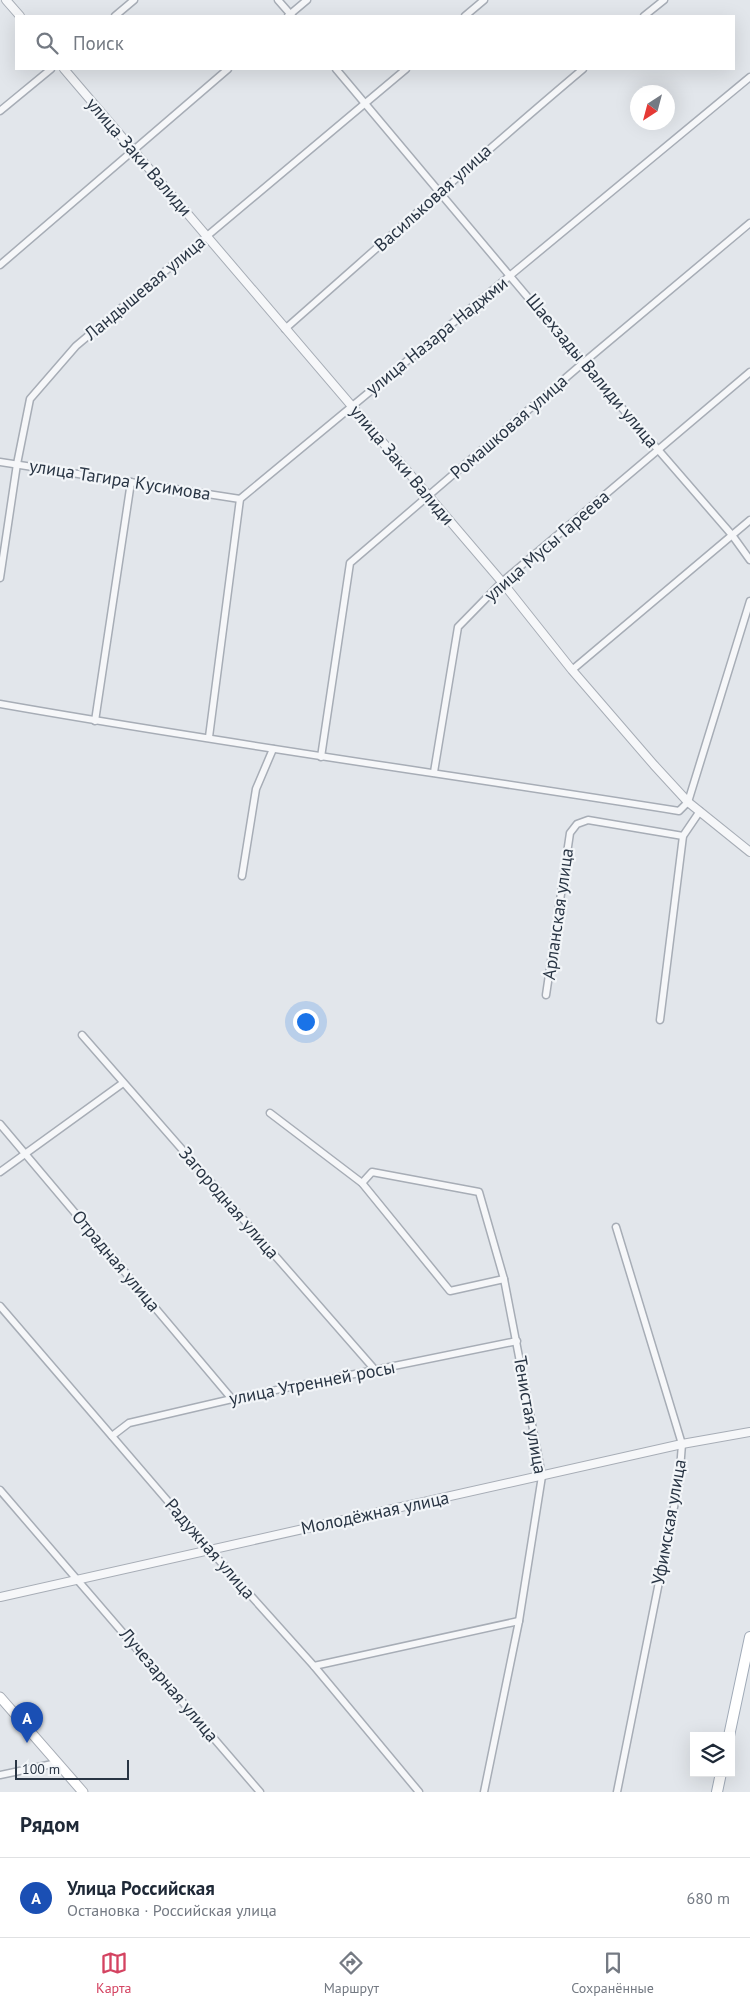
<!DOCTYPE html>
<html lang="ru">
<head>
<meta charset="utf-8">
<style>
  body { margin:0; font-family:"PT Sans",sans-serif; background:#f6f6f7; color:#1f2937 }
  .controls { position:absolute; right:15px; bottom:15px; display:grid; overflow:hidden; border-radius:0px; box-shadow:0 5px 20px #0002 }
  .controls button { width:45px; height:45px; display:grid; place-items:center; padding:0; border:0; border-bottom:1px solid #e0e1e3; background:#fff; color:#1f2937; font:25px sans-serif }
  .compass { position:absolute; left:630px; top:85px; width:45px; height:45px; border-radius:50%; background:#fff; box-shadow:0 5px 20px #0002; rotate:216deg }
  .scale { position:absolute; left:15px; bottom:12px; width:114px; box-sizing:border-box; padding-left:5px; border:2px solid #293544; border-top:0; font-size:14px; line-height:18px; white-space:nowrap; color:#293544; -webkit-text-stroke:4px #f2f5f8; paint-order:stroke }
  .you { position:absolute; left:305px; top:1021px; width:18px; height:18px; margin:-12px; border:4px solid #fff; border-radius:50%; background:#1a73e8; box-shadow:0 0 0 8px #1a73e833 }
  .badge { display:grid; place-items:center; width:32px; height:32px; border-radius:50%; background:#d44361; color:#fff; font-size:16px; font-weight:700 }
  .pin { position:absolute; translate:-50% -41px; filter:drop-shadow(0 1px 2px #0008) }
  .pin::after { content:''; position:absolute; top:26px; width:18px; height:15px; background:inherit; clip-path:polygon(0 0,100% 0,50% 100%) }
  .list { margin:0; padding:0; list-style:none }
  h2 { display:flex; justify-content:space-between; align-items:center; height:65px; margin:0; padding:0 20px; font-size:21px }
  h2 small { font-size:16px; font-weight:400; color:#747a83 }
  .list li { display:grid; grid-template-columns:32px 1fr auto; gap:15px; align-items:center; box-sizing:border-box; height:80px; padding:0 20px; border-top:1px solid #e0e1e3 }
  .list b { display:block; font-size:19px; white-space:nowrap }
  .list p { margin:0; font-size:16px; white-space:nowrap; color:#747a83 }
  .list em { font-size:16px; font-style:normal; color:#747a83 }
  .icon { flex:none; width:28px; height:28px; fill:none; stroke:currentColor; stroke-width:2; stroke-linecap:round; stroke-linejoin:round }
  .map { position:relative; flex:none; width:750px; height:1792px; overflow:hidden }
  .search { position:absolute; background:#fff; box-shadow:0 5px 20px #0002; left:15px; right:15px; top:15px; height:55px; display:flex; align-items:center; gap:12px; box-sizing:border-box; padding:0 18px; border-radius:0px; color:#747a83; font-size:19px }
  .sheet { height:145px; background:#fff }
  nav { display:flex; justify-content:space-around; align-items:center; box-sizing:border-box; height:70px; border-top:1px solid #e0e1e3; background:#fff; font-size:14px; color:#747a83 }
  nav a { display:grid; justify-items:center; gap:2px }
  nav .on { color:#d44361 }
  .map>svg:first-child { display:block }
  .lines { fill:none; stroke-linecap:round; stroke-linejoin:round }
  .minor-casing { stroke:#a7adb6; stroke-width:9 }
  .tertiary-casing { stroke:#a7adb6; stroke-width:10 }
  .secondary-casing { stroke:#a7adb6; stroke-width:11 }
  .primary-casing { stroke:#a1abb8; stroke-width:12 }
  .minor { stroke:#f6f7f9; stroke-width:6 }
  .tertiary { stroke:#f6f7f9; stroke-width:8 }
  .secondary { stroke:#fff; stroke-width:9 }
  .primary { stroke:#fff; stroke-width:10 }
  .labels { text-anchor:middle; stroke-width:4.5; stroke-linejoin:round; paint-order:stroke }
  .street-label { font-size:18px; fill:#293544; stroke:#f2f5f8 }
</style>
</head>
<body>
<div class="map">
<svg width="750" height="1792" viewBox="0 0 750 1792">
  <rect width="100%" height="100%" fill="#e2e6eb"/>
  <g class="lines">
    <g class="minor-casing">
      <g id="minor">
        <path d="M 278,0 L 292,16"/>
        <path d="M 115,16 L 134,0"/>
        <path d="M 288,16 L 307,0"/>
        <path d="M 465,16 L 484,0"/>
        <path d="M 644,16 L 664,0"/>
        <path d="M 336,69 L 583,363 L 732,535 L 750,560"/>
        <path d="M 0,111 L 51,69"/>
        <path d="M 0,265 L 228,69"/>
        <path d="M 285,329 C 384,242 482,154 583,69"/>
        <path d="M 0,462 L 240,499"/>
        <path d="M 0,578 L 17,464 L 30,399 L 76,346 L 406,69"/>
        <path d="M 572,670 L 750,520"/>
        <path d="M 0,704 C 226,744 453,775 679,811 L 688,802 L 750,601"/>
        <path d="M 95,721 L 131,482"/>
        <path d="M 209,737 L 240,499 L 750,77"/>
        <path d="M 321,757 L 350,563 L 583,363 L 750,223"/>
        <path d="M 434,772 L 458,627 L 502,582 L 750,372"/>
        <path d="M 242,876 L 256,789 L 273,749"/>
        <path d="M 546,995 L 570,833 L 577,824 L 588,820 L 683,836"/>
        <path d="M 660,1020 L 683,836 L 700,811"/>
        <path d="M 82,1035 L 376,1371"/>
        <path d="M 270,1113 L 362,1183 L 450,1291 L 504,1279"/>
        <path d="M 0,1124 L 232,1399"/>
        <path d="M 0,1172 L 123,1083"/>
        <path d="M 362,1183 L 372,1172 L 479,1192 L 504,1279 L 542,1476 L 519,1621 L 484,1792"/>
        <path d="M 616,1227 L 682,1444 L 679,1482 L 617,1792"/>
        <path d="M 0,1306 L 209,1549 L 314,1666 L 419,1792"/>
        <path d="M 112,1436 L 129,1423 L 232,1399 L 517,1341"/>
        <path d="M 0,1490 L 260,1792"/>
        <path d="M 314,1666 L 519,1621"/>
        <path d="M 0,1775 L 57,1763"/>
      </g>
    </g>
    <g class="tertiary-casing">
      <g id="tertiary">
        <path d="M 6,0 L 20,16"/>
        <path d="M 64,69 L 502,582 L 572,670 L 654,765 L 688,802 L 750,852"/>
        <path d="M 0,1597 L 682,1444 L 750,1432"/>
      </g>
    </g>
    <g class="secondary-casing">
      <path id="secondary" d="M 0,1697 L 83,1792"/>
    </g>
    <g class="primary-casing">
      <g id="primary">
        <path d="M 729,1736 L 750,1637"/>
        <path d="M 717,1792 L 721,1773"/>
      </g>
    </g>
    <use href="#minor" class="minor"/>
    <use href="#tertiary" class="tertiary"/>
    <use href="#secondary" class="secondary"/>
    <use href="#primary" class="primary"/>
  </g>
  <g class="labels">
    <g class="street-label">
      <text transform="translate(139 157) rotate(49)" y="6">улица Заки Валиди</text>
      <text transform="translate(433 198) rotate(-42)" y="6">Васильковая улица</text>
      <text transform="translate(145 288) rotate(-40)" y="6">Ландышевая улица</text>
      <text transform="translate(437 336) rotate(-39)" y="6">улица Назара Наджми</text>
      <text transform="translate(592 371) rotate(50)" y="6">Шаехзады Валиди улица</text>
      <text transform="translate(509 427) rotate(-41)" y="6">Ромашковая улица</text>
      <text transform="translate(402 465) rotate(50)" y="6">улица Заки Валиди</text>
      <text transform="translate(120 480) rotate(9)" y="6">улица Тагира Кусимова</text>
      <text transform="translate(547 546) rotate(-41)" y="6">улица Мусы Гареева</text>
      <text transform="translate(558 914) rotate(-82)" y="6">Арланская улица</text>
      <text transform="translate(229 1203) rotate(49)" y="6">Загородная улица</text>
      <text transform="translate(116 1261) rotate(50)" y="6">Отрадная улица</text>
      <text transform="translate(312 1383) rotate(-11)" y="6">улица Утренней росы</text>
      <text transform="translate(530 1415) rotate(80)" y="6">Тенистая улица</text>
      <text transform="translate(375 1513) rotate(-12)" y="6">Молодёжная улица</text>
      <text transform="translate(669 1522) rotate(-80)" y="6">Уфимская улица</text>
      <text transform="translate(210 1549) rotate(49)" y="6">Радужная улица</text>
      <text transform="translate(169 1685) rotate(50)" y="6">Лучезарная улица</text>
    </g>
  </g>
</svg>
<div class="controls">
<button><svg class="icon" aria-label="layers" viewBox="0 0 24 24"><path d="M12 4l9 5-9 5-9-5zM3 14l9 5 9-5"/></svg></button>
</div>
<svg class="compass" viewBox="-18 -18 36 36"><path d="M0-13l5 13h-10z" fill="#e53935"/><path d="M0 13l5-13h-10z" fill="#747a83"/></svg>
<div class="scale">100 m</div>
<div class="you"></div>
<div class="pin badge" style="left:27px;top:1743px;background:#1a4fb4">A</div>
<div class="search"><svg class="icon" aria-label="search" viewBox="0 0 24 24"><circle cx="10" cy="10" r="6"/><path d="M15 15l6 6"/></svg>Поиск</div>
</div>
<section class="sheet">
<h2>Рядом<small></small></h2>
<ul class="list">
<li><span class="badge" style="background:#1a4fb4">A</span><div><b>Улица Российская</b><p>Остановка · Российская улица</p></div><em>680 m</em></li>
</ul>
</section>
<nav>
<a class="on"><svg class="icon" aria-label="map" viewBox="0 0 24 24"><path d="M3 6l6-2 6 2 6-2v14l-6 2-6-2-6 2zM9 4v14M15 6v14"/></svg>Карта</a>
<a><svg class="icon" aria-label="directions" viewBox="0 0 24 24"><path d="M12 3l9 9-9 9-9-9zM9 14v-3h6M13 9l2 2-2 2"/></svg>Маршрут</a>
<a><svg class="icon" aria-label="saved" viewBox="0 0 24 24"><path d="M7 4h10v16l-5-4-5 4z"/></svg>Сохранённые</a>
</nav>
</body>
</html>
